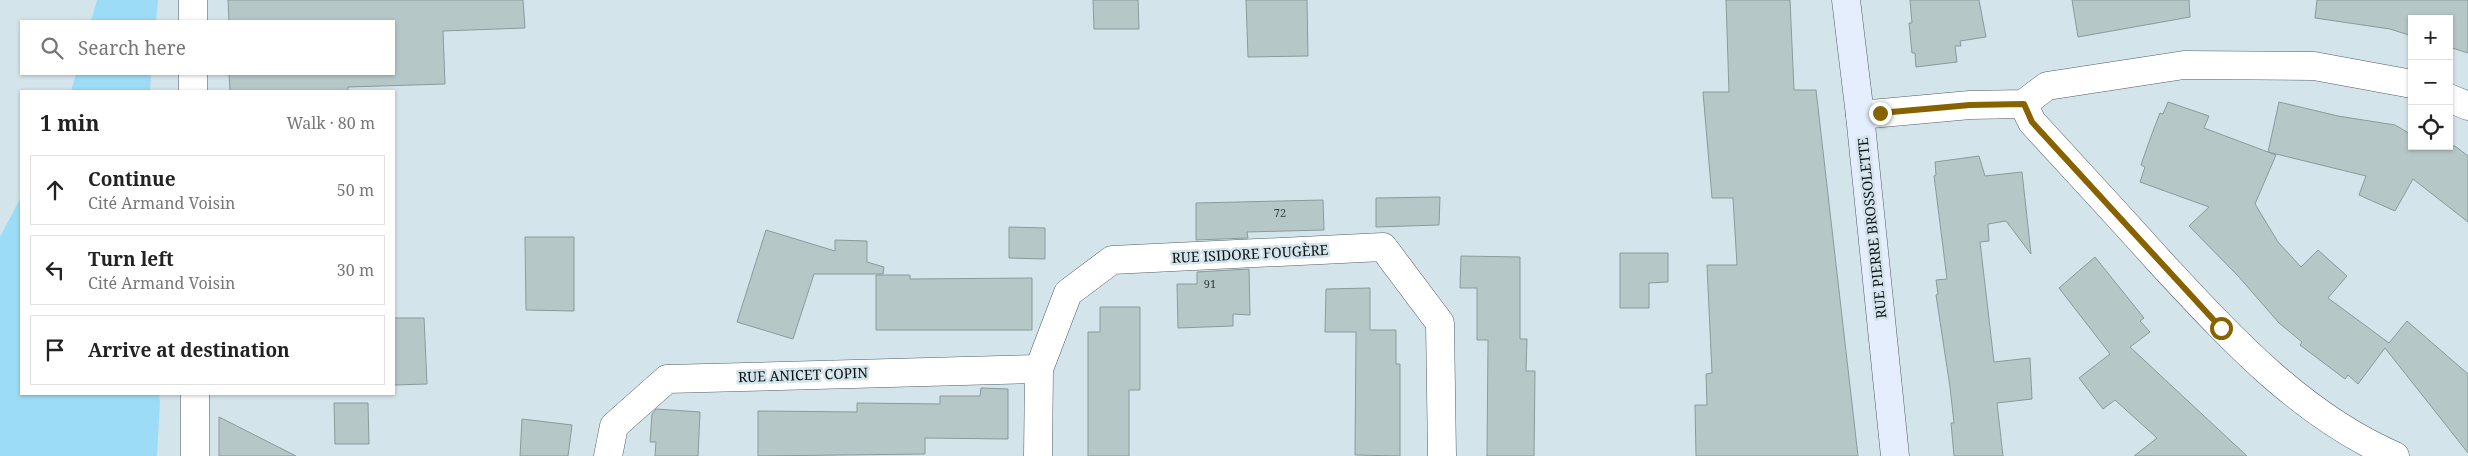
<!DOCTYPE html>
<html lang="en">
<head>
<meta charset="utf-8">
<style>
  body { margin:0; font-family:"Noto Serif",serif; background:#f6f6f6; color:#222 }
  .controls { position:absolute; right:15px; top:15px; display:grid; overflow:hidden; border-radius:0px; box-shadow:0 1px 4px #0004 }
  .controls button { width:45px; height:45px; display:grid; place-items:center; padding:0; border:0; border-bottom:1px solid #e0e0e0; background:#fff; color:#222; font:25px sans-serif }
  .stop { position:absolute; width:15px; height:15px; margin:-11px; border:4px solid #896200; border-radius:50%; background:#fff }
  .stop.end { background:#896200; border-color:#fff; box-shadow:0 1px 5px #0008 }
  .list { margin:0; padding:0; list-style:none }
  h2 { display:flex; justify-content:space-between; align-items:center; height:65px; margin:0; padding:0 20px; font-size:21px }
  h2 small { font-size:16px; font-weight:400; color:#767676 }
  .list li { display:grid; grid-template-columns:32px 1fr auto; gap:15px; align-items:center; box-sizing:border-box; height:70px; margin:0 10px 10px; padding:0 10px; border:1px solid #e0e0e0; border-radius:0px }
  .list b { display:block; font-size:19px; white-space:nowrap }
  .list p { margin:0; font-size:16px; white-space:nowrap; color:#767676 }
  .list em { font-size:16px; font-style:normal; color:#767676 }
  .icon { flex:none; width:28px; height:28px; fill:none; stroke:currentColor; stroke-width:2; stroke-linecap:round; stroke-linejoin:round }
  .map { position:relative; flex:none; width:2468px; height:456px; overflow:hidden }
  .search { position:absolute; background:#fff; box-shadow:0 1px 4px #0004; left:20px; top:20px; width:375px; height:55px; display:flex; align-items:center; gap:12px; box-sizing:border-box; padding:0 18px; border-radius:0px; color:#767676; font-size:19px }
  .panel { position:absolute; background:#fff; box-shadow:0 1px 4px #0004; left:20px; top:90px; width:375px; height:305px; border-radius:0px }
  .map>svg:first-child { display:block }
  .green { fill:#9cdcf7 }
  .building { fill:#b6c7c7; stroke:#8a9b9b }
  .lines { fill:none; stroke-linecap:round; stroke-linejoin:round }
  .minor-casing { stroke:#515e64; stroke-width:29 }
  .secondary-casing { stroke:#515e64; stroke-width:29 }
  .minor { stroke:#fff; stroke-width:28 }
  .secondary { stroke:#e4eefc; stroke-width:28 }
  .route { stroke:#896200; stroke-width:6 }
  .labels { text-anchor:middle; stroke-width:5; stroke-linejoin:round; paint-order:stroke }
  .number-label { font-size:11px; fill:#363e41 }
  .street-label { font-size:14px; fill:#0c1114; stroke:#d4e4eb }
</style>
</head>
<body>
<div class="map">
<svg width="2468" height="456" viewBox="0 0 2468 456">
  <rect width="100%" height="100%" fill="#d4e4eb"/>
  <g class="green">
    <path d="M 97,0 L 158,0 L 156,21 L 91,21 Z"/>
    <path d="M 76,74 L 151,74 L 150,91 L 71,91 Z"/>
    <path d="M 21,197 L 21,394 L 159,394 L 160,402 L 157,456 L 0,456 L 0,237 Z"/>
  </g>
  <g class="building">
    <path d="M 228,0 L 523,0 L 525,28 L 443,31 L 445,84 L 348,87 L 348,91 L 230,91 L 229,74 L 394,74 L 394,21 L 229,21 Z"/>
    <path d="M 1093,0 L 1138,0 L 1139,29 L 1094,29 Z"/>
    <path d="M 1246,0 L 1307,0 L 1308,56 L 1248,57 Z"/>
    <path d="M 1726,0 L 1790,0 L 1794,90 L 1816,90 L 1858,456 L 1696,456 L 1695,405 L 1707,405 L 1706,374 L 1712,373 L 1707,265 L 1737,265 L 1733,198 L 1712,198 L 1703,92 L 1729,92 Z"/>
    <path d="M 1910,0 L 1979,0 L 1986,37 L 1960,41 L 1961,46 L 1955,46 L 1957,62 L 1916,67 L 1915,53 L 1912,53 L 1909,23 L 1912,23 Z"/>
    <path d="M 2072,0 L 2189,0 L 2190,17 L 2078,37 Z"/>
    <path d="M 2317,0 L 2468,0 L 2468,53 L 2449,47 L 2449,19 L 2412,19 L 2412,36 L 2390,29 L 2315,18 Z"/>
    <path d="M 2168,102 L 2209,116 L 2204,128 L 2276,155 L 2255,204 L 2278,242 L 2301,267 L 2318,250 L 2347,276 L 2328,298 L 2389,343 L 2407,321 L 2468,374 L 2468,453 L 2385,348 L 2358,384 L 2348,375 L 2345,379 L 2300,345 L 2302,342 L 2279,323 L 2239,277 L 2189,226 L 2209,207 L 2140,182 L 2145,167 L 2141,165 L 2150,139 L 2160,113 L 2163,114 Z"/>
    <path d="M 2279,102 L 2338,116 L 2395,125 L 2412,135 L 2412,146 L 2455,146 L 2468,156 L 2468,222 L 2413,179 L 2395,211 L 2359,195 L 2366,176 L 2268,152 Z"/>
    <path d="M 1979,156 L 1985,176 L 2022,172 L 2031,254 L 2006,221 L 1988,224 L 1989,241 L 1980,242 L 1994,362 L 2030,358 L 2032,399 L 1997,403 L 2003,456 L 1954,456 L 1951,423 L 1954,423 L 1950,387 L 1936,295 L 1938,294 L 1936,280 L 1947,279 L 1934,176 L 1936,175 L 1935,162 Z"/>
    <path d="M 1440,197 L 1439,225 L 1376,227 L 1376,198 Z"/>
    <path d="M 1323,200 L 1324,230 L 1247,232 L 1248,238 L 1196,240 L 1196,203 Z"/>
    <path d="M 1009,227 L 1045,228 L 1045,259 L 1009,258 Z"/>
    <path d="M 766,230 L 835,251 L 835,240 L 867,241 L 867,262 L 884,267 L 883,274 L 814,274 L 793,339 L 737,322 Z"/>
    <path d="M 525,237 L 574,237 L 574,311 L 526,310 Z"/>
    <path d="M 1620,253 L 1668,253 L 1668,282 L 1649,283 L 1649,308 L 1620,308 Z"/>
    <path d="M 1461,256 L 1520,257 L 1520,339 L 1527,339 L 1526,371 L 1535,371 L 1534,456 L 1487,456 L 1488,340 L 1477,340 L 1477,288 L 1460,288 Z"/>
    <path d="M 2095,257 L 2144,318 L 2140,321 L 2150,332 L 2130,347 L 2247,456 L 2134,456 L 2157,438 L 2115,400 L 2103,409 L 2079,378 L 2110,354 L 2059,288 Z"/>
    <path d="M 1249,269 L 1250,315 L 1233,314 L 1233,326 L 1178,328 L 1177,284 L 1197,284 L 1197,272 Z"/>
    <path d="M 876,275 L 910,275 L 910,279 L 1032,278 L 1032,330 L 876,330 Z"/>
    <path d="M 1370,288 L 1370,330 L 1396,330 L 1396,364 L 1400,364 L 1400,456 L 1355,455 L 1356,332 L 1325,332 L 1326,289 Z"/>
    <path d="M 1100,307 L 1140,307 L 1140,390 L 1129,390 L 1129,456 L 1088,456 L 1088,332 L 1100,332 Z"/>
    <path d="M 394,318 L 424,318 L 427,384 L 394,385 Z"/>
    <path d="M 981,388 L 1008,389 L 1008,439 L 925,438 L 925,454 L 758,456 L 758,411 L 857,412 L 857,403 L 940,404 L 940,396 L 980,396 Z"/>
    <path d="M 334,403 L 368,403 L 369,444 L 335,444 Z"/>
    <path d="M 656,409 L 700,412 L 698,456 L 655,456 L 656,442 L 650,442 L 652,414 Z"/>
    <path d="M 219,417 L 296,456 L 219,456 Z"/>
    <path d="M 522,419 L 572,425 L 568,456 L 520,456 Z"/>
  </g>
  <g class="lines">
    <g class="minor-casing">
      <g id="minor">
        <path d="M 193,0 L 193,21"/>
        <path d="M 193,74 L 193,91"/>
        <path d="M 2449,98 L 2468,106"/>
        <path d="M 2023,104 L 2032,122 C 2075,169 2118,215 2160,262 C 2229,336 2300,415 2395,456"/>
        <path d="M 1860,115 L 1970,105 L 2023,104 L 2047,86 L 2184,65 L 2314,66 L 2412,84"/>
        <path d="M 195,394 L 195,456"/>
        <path d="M 608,456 L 614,426 L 667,379 L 1039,369"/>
        <path d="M 1038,456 L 1039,369 L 1068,293 L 1112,260 L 1383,247 L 1440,323 L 1442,456"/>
      </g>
    </g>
    <g class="secondary-casing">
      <path id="secondary" d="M 1846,0 L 1860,115 L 1895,456"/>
    </g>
    <use href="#minor" class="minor"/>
    <use href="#secondary" class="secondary"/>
  </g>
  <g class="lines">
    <path class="route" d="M 1880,113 L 1970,105 L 2024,104 L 2032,122 L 2221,328"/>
  </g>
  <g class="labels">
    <g class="number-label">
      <text x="1280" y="217">72</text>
      <text x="1210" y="288">91</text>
    </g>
    <g class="street-label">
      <text transform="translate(1872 228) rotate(-96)" y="5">RUE PIERRE BROSSOLETTE</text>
      <text transform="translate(1250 254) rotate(-3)" y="5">RUE ISIDORE FOUGÈRE</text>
      <text transform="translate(803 375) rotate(-2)" y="5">RUE ANICET COPIN</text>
    </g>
  </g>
</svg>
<div class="controls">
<button>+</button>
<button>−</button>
<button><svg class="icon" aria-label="locate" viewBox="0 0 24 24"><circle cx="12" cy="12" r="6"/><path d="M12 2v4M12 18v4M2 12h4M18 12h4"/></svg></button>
</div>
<div class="stop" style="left:2221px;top:328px"></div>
<div class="stop end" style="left:1880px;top:113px"></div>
<div class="search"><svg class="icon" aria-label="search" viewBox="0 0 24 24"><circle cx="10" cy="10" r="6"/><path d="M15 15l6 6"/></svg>Search here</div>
<section class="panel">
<h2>1 min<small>Walk · 80 m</small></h2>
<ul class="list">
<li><svg class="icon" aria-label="ahead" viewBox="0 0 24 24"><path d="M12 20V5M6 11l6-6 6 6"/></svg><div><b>Continue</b><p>Cité Armand Voisin</p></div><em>50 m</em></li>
<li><svg class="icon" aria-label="left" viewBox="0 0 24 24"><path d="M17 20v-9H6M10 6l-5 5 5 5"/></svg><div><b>Turn left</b><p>Cité Armand Voisin</p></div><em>30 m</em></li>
<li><svg class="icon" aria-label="arrive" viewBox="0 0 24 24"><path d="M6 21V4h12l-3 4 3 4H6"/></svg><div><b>Arrive at destination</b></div></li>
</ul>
</section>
</div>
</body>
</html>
